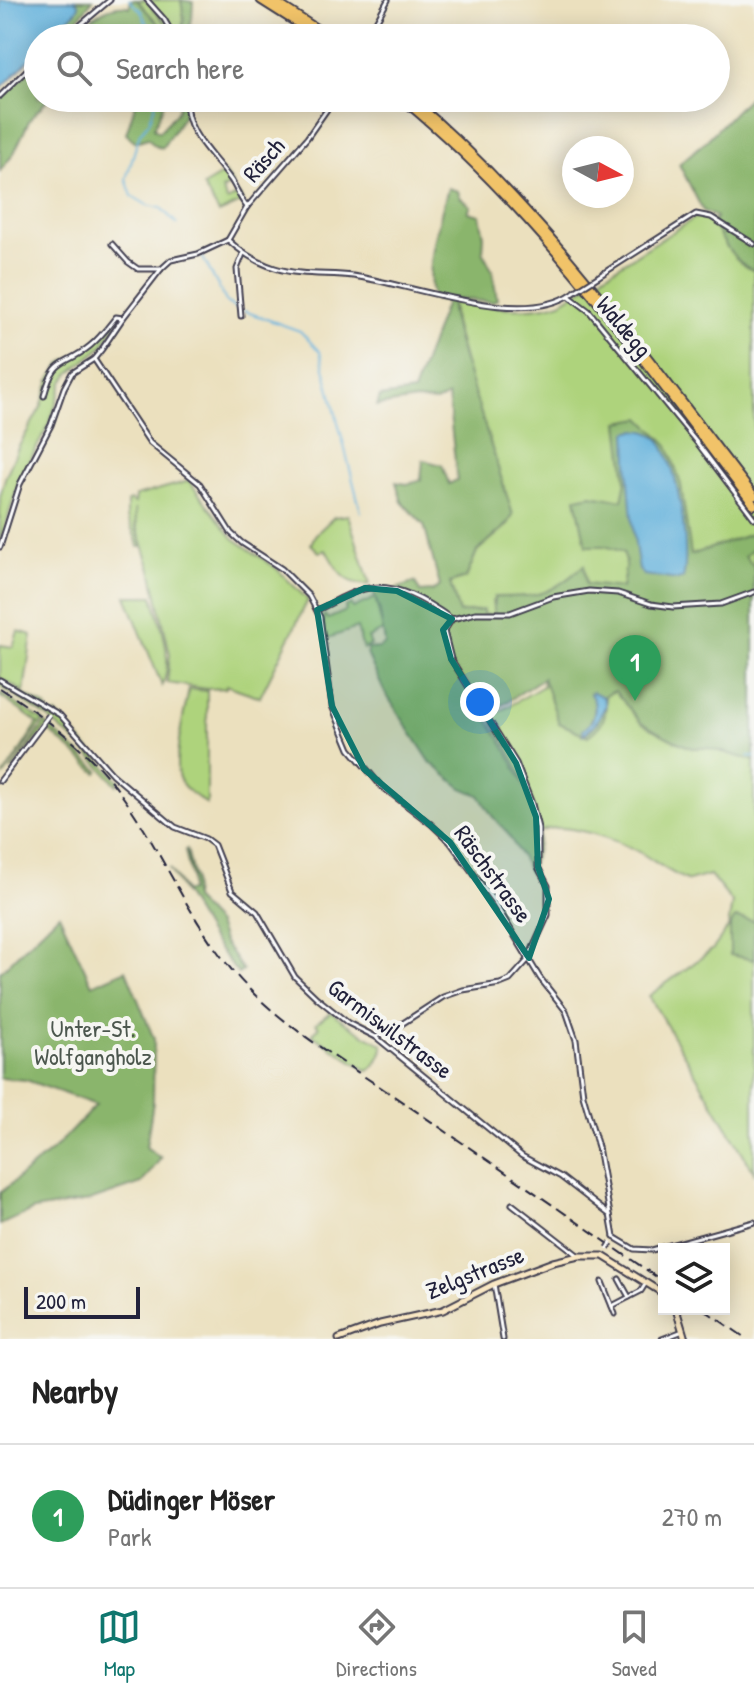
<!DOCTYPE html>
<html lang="en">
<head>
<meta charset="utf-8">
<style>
  body { margin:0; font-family:"Patrick Hand",sans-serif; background:#f6f6f6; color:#222 }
  .controls { position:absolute; right:24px; bottom:24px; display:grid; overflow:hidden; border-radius:0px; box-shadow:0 4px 20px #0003 }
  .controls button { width:72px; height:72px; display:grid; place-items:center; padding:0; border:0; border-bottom:2px solid #e0e0e0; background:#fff; color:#222; font:40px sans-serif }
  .compass { position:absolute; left:562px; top:136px; width:72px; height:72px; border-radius:50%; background:#fff; box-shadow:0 4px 20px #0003; rotate:97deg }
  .scale { position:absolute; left:24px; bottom:20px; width:116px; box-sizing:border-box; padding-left:8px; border:4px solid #22223b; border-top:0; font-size:22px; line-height:28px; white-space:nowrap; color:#22223b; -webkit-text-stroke:6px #f6f6f2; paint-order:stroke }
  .you { position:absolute; left:480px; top:702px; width:28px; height:28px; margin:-20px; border:6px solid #fff; border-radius:50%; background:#1a73e8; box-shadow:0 0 0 12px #1a73e833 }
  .badge { display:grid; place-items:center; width:52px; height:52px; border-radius:50%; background:#0f766e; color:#fff; font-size:26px; font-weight:700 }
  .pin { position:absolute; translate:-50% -66px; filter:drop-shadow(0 2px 4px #0008) }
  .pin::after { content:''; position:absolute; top:42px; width:28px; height:24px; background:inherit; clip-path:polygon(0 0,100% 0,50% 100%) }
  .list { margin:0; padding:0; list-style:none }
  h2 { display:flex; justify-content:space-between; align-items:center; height:104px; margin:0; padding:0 32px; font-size:34px }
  h2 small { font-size:26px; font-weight:400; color:#767676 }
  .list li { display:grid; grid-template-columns:52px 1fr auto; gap:24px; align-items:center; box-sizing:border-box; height:144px; padding:0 32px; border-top:2px solid #e0e0e0 }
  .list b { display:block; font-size:30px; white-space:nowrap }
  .list p { margin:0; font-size:26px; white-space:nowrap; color:#767676 }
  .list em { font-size:26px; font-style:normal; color:#767676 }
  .icon { flex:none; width:44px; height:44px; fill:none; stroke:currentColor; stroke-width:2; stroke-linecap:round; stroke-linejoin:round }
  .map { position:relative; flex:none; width:754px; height:1339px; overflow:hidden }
  .search { position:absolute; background:#fff; box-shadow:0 4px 20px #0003; left:24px; right:24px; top:24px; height:88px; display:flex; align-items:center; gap:20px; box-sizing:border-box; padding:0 28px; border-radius:44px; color:#767676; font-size:30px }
  .sheet { height:248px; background:#fff }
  nav { display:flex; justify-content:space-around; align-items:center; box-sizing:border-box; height:112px; border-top:2px solid #e0e0e0; background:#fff; font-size:22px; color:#767676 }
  nav a { display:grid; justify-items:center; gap:4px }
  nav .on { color:#0f766e }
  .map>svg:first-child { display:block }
  .green { fill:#aed37c; stroke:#687a5c; stroke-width:2 }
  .forest { fill:#8ab56c; stroke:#566c54; stroke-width:2; fill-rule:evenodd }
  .water { fill:#60b0db; stroke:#41698b; stroke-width:2 }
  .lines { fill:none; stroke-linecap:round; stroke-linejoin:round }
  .stream { stroke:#60b0db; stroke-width:2 }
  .street-casing { stroke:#403e4f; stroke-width:7 }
  .secondary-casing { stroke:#403e4f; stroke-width:9 }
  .highway-casing { stroke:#403e4f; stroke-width:11 }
  .street { stroke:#fff; stroke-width:3 }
  .secondary { stroke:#f9e7c3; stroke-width:5 }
  .highway { stroke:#f1c369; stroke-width:7 }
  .rail { stroke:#22223b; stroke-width:2; stroke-dasharray:12 6; stroke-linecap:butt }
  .street-bridge-casing { stroke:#403e4f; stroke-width:7; stroke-linecap:butt }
  .street-bridge { stroke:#fff; stroke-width:3 }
  .marked { fill:#0f766e; fill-opacity:0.2; stroke:#0f766e; stroke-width:6; stroke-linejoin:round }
  .labels { text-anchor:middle; stroke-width:8; stroke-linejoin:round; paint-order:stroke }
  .street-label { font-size:24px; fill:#22223b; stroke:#f6f6f2 }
  .park-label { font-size:24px; fill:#4c574e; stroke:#f6f6f2 }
</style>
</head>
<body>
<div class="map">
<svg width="754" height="1339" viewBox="0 0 754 1339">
  <rect width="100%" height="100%" fill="#f6f6f2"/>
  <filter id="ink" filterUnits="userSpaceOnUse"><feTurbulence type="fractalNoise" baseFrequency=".0125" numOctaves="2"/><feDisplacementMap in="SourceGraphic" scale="16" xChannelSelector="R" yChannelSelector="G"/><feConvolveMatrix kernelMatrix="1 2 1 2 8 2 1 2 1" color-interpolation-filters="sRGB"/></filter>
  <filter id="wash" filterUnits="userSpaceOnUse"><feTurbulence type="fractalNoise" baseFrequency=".006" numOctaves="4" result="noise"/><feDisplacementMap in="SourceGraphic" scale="32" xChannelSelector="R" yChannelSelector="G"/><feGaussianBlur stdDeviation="1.8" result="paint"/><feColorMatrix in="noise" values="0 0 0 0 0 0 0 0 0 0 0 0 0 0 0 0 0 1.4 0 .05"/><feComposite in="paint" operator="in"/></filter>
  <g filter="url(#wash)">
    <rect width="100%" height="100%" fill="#ebe0be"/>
    <g class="green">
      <path d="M 137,0 L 145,0 L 163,21 L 174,38 L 166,38 L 162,28 Z"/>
      <path d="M 149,0 L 181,0 L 184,18 L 180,38 L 176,38 Z"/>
      <path d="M 225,173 L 233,184 L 222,190 L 227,201 L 239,195 L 243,202 L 219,213 L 203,186 Z"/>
      <path d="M 698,216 L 709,218 L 754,248 L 754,1172 L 649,996 L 713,949 L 728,928 L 732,902 L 710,875 L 689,881 C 671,874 657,863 641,853 C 619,841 561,819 540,832 C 531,789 513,754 490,717 L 543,686 L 527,597 L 492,601 L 494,615 L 459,614 L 450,583 L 466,578 L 477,551 L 508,525 L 454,322 L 452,300 C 488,306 527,314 561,302 Z"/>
      <path d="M 119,318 L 102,347 L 71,372 L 63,382 L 49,425 L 20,478 L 0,543 L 0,497 L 5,478 L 18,448 L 41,407 L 51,377 L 63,362 L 85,351 Z"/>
      <path d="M 189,481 L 233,538 L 276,568 L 308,600 L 260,697 L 226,685 L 226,688 L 207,689 L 167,683 L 170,654 L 151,569 L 137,527 L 135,508 L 136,529 L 142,546 L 139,547 L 127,517 L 127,502 L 130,500 L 135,503 L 136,496 Z"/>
      <path d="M 348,515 L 370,584 C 346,588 336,568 326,550 L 319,552 L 311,544 L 315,535 L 334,517 Z"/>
      <path d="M 126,596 L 153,596 C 160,623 175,659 162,686 Z"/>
      <path d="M 375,598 L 383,631 L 368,638 L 371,645 L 363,649 L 357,628 L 325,639 L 323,616 L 325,615 L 328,619 L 346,611 L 345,607 L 351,604 L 353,608 Z"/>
      <path d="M 18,631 L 32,635 L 24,692 L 0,678 L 0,645 L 13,647 Z"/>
      <path d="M 0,682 L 45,706 L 49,712 L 47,717 L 0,686 Z"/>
      <path d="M 189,689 L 207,691 L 207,804 C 197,797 184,790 179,778 C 172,760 185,710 189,689 Z"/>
      <path d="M 0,693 L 43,721 L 3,777 L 38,723 L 0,696 Z"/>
      <path d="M 56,714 L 119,781 L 117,785 L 84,749 L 48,718 Z"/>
      <path d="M 45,723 L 99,771 L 97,773 L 46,728 L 11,771 Z"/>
      <path d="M 331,1012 L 352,1027 L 383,1045 C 384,1053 375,1066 368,1071 L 312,1035 L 319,1027 L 316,1023 Z"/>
    </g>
    <g class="forest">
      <path d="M 75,0 L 93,0 L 76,21 L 75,28 L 62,38 L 50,38 L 77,10 L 79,5 Z"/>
      <path d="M 130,0 L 137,0 L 162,28 L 166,38 L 68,38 C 87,24 106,0 130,7 Z"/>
      <path d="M 181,0 L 193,2 L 192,19 L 186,38 L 180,38 L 184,18 Z"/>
      <path d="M 38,61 L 38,98 L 49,98 L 30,119 L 14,153 L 0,171 L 0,98 Z"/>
      <path d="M 754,92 L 754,271 C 734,262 723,242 713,224 L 716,217 L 703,211 L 679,164 L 706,141 Z"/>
      <path d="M 132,98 L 166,98 L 154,128 L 159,132 L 176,113 L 181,100 L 185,100 L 184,115 L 162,148 L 155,146 L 148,138 L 136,142 L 126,134 L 135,105 Z"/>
      <path d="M 448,188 L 458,191 L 460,197 L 471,206 L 468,212 L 480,215 L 484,236 L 483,252 L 492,270 L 497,299 L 492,302 L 452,298 L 451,310 L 457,338 L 513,515 L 508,524 L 477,551 L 466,578 L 450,583 L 459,613 L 483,610 L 483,615 L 494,615 L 494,597 C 538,597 550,596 584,565 L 586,584 L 622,588 L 626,562 L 623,552 L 605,546 L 586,546 L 576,498 L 591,495 L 622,500 L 626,481 L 619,422 L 641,418 L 668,445 L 681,485 L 691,555 L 754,533 L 754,548 L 745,556 L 754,567 L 754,761 L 708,748 L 691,748 L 671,739 L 641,723 L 615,691 L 605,695 C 608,714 604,725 588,736 L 559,723 L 543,678 L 486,716 C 504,744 542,809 538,842 C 537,852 532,863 530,873 L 507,832 L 492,816 L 479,795 L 462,788 L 431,763 L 384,691 L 367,654 L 367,649 L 379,648 L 385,644 L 380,612 L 373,590 L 386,593 L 415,582 L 420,592 L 432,591 L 440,586 L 424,525 L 402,502 L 396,482 L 407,484 L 421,480 L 423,460 L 442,465 L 449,484 L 457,480 L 448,396 L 436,402 L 416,400 L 377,406 L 380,397 L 413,392 L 446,302 L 434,300 C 423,271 440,217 448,188 ZM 591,694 L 604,699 C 604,713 597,727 584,734 C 591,720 600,709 591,694 Z"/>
      <path d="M 187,849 L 194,880 L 193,899 L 217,924 L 223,941 L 243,971 L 238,974 L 211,939 L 169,868 L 185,892 L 190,891 L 191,878 L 185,850 Z"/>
      <path d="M 59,914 L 92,985 L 126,970 L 154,1039 L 153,1102 L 146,1147 L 161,1158 L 142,1183 L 89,1201 L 34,1210 L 0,1225 L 0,1193 L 56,1147 L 96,1105 L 26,1080 L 0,1078 L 0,972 Z"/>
      <path d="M 735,918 L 754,921 L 754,960 L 730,955 L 730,926 Z"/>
    </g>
    <g class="water">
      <path d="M 0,0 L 75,0 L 79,5 L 77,10 L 50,38 L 38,38 L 38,51 L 0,89 Z"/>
      <path d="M 634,430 C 643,431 650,431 657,437 C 677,457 691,551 683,578 L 678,580 L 644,575 L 639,570 C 631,524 628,480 627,432 Z"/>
      <path d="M 593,692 L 603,697 L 606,705 L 595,724 L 584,734 L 583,730 C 595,722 599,705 590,694 Z"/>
    </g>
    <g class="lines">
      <g class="stream">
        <path d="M 129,0 L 141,11 L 153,38"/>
        <path d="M 154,98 L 155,105 L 149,122 L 140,133 L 126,179 L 132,196 L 147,205 L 161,208 L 177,224"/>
        <path d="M 202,256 L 227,303 L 238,309"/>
        <path d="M 244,311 L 300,331 L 320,352 L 361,512"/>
        <path d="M 749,756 L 754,757"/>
      </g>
    </g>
  </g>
  <g filter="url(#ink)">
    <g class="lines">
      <g class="street-casing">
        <g id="street">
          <path d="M 147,0 L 164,19 L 175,38"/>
          <path d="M 65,38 L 110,0"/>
          <path d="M 367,38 L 388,0"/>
          <path d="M 0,96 L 38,59"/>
          <path d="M 186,98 C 185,134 212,153 231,180 C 237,189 240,199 247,207"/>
          <path d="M 228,240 C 242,253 256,262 275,268 C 300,276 328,273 353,276 C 411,284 523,329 573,293"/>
          <path d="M 112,244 L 128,262 L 138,269 L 161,269"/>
          <path d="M 599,276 L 696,214 L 711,217 L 754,244"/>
          <path d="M 569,296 L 589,311 L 698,444 L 754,518"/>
          <path d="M 241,316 L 237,269 L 243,254"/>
          <path d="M 94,359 L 150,443 L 200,484 L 231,533 L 242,543 L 282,569 L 309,596 L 320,617 L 332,706 L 350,749 L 381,786 L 431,824 L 450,842 L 493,900 L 540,978 L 566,1011 L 576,1040 L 583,1095 L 598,1147 L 614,1237"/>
          <path d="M 44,396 C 55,355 63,368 90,346 C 100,338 108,327 116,317 L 123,318"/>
          <path d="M 0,547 L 20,484 L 51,425 L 64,388 L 72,373 L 94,359 L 102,349 L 123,318 L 161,269 L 171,260 L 198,254 L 228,240 L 247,207 L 307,138 L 335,98"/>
          <path d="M 317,610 C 332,603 348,593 364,589 C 395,581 428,602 452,619"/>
          <path d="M 0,680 L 60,715 L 112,774 L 175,827 L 206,839 L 214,845 L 232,891 L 257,912 L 295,977 L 317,998 L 348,1023 L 376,1037 L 522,1156 L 561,1177 L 610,1215"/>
          <path d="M 0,781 L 43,724"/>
          <path d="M 376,1037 L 400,1025 L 443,997 L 463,990 L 500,984 L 510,980 L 527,961 L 548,915 L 548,886 L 538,867 L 538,828 L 532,804 L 516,763 L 451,659 L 444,631 L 452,619 L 476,613 L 510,613 L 553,597 L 589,591 L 618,593 L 651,604 L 673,607 L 721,604 L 754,592"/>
          <path d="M 512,1204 L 579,1256"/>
          <path d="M 614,1237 L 634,1249 L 652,1250 L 754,1222"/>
          <path d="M 619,1279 L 629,1297"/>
          <path d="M 602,1282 L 615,1314"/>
          <path d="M 494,1284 L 503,1339"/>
          <path d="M 612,1306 L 641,1291 L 646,1283"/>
          <path d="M 662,1339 L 683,1331"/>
        </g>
      </g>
      <g class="secondary-casing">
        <g id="secondary">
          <path d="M 676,1309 L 685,1339"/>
          <path d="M 339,1339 L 380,1324 L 443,1310 L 494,1284 L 553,1262 L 579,1256 L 603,1256 L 664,1294"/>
        </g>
      </g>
      <g class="highway-casing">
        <g id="highway">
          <path d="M 261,0 L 321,38"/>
          <path d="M 272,0 L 331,38"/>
          <path d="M 401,98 C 541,212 644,363 754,505"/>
          <path d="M 410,98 C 545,212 646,357 754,496"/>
        </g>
      </g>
      <use href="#street" class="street"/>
      <use href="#secondary" class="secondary"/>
      <use href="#highway" class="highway"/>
      <g class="rail">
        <path d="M 0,688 C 44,717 86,747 118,790 C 167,856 193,934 252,992 C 297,1036 353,1068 404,1103 C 491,1162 577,1222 664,1282"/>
        <path d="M 703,1309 L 747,1339"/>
      </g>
      <g class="street-bridge-casing">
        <g id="street-bridge">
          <path d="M 574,292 L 599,276"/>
          <path d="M 43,723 L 49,715"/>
          <path d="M 608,1248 L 611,1243"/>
        </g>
      </g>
      <use href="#street-bridge" class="street-bridge"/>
    </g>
  </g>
  <path class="marked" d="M 365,588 L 397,591 L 452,619 L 443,630 L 451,659 L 516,763 L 536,817 L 538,867 L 549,899 L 529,958 L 450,842 L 364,769 L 332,706 L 317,610 Z"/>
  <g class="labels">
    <g class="street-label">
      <text transform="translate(264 160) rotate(-49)" y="8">Räsch</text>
      <text transform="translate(624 327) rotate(50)" y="8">Waldegg</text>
      <text transform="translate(493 874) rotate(54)" y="8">Räschstrasse</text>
      <text transform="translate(390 1029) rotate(37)" y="8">Garmiswilstrasse</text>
      <text transform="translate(475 1273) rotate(-22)" y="8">Zelgstrasse</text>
    </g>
    <g class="park-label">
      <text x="93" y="1037">Unter-St.<tspan x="93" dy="28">Wolfgangholz</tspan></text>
    </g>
  </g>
</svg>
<div class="controls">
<button><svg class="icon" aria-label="layers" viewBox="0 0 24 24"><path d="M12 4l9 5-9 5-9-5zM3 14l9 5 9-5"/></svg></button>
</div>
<svg class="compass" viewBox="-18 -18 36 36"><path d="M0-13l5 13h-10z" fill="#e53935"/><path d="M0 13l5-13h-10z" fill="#767676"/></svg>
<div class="scale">200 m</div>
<div class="you"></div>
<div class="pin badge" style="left:635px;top:701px;background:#2e9e5b">1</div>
<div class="search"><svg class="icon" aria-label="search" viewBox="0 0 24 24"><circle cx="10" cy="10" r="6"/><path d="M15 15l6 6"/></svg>Search here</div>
</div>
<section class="sheet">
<h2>Nearby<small></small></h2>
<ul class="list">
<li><span class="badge" style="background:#2e9e5b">1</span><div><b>Düdinger Möser</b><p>Park</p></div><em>270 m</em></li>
</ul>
</section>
<nav>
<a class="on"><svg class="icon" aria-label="map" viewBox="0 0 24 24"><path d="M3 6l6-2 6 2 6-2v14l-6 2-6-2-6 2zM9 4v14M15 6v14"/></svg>Map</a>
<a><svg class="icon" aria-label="directions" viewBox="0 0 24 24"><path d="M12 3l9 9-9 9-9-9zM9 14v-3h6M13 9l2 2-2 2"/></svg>Directions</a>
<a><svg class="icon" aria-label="saved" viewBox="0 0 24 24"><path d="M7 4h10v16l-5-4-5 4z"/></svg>Saved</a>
</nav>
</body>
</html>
